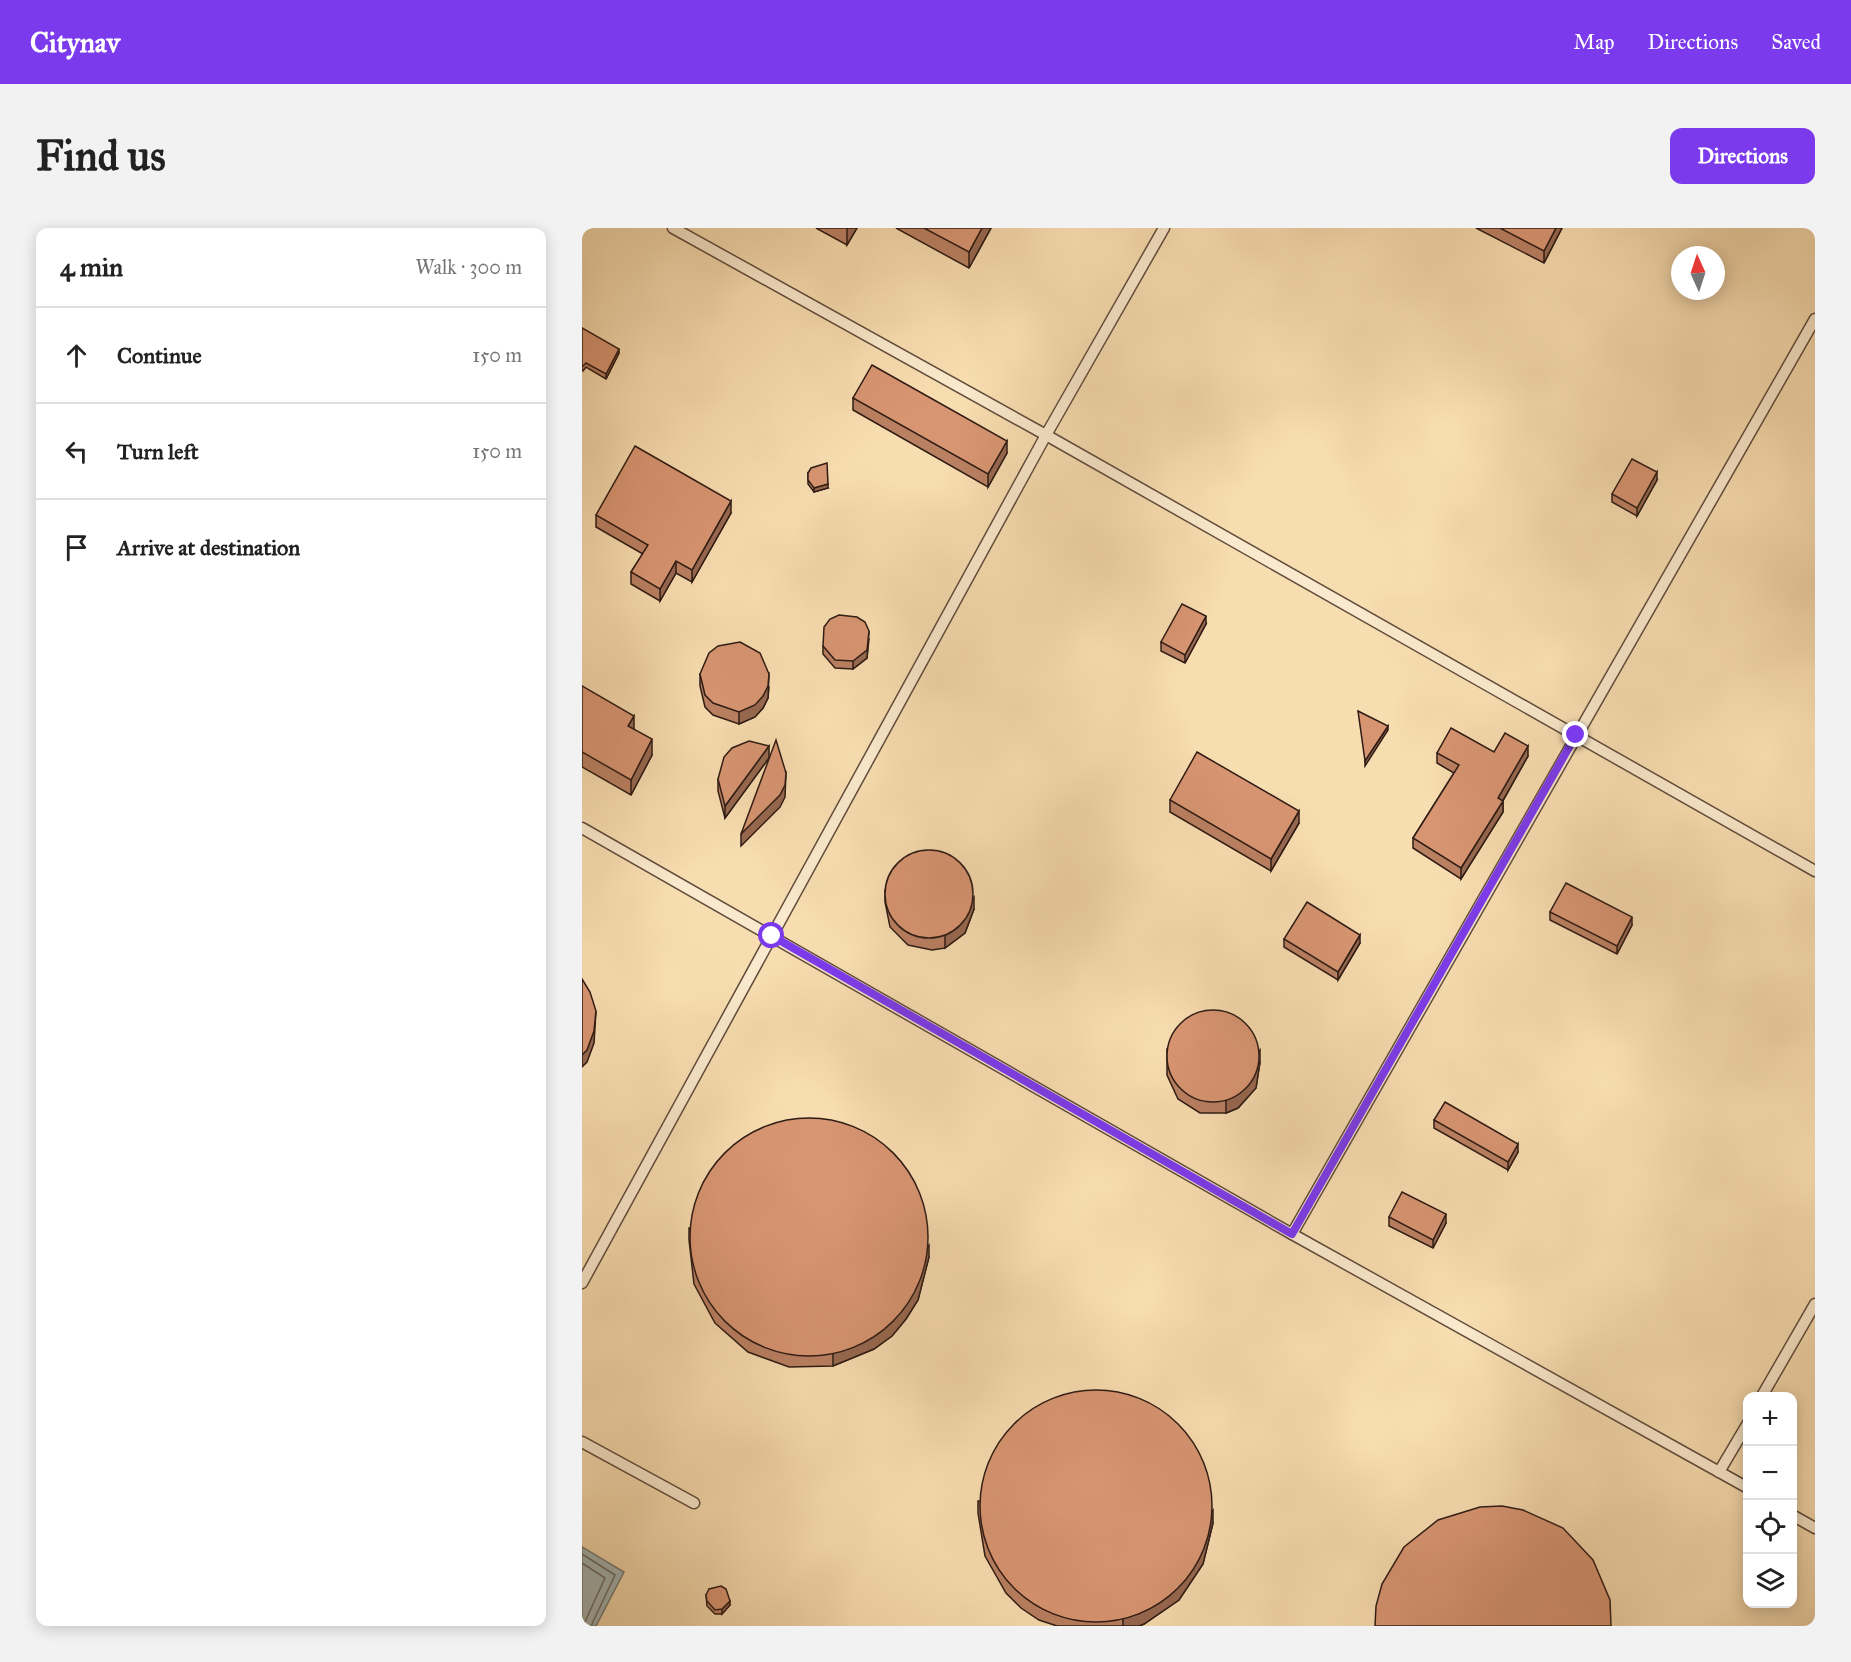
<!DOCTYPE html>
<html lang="en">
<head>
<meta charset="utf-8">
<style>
  body { margin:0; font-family:"IM FELL Great Primer",serif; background:#f2f2f2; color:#222 }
  .controls { position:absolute; right:18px; bottom:18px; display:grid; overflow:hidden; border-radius:12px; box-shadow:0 3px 15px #0003 }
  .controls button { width:54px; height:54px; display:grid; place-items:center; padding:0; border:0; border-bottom:2px solid #e0e0e0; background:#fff; color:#222; font:30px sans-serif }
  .compass { position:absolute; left:1089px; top:18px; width:54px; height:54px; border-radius:50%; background:#fff; box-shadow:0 3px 15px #0003; rotate:357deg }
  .stop { position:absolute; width:18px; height:18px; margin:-14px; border:4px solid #7c3aed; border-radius:50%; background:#fff }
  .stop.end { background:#7c3aed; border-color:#fff; box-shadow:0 2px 6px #0008 }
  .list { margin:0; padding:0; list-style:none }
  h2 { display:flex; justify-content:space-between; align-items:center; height:78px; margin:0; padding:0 24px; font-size:26px }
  h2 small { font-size:20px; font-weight:400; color:#767676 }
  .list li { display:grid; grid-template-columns:39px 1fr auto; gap:18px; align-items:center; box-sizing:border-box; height:96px; padding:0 24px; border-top:2px solid #e0e0e0 }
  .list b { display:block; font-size:22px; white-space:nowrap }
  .list em { font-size:20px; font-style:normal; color:#767676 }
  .icon { flex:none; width:33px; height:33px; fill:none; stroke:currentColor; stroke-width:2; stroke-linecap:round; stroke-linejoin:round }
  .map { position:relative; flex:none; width:1233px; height:1398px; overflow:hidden; border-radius:12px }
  header { display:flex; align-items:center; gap:36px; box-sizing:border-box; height:84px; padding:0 30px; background:#7c3aed; color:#fff }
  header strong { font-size:28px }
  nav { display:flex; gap:33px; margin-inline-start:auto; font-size:21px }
  .intro { display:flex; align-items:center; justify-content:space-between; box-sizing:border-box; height:144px; padding:0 36px }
  h1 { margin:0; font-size:42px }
  .button { padding:15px 27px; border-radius:12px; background:#7c3aed; color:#fff; font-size:21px; font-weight:700 }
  main { display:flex; gap:36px; padding:0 36px }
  aside { flex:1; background:#fff; border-radius:12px; box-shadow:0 3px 15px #0003 }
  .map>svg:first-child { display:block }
  .water { fill:#a4b8b8; stroke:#757976; stroke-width:1.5 }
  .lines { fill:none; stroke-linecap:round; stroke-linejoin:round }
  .shore { stroke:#696a66; stroke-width:1.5 }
  .lane-casing { stroke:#604c3b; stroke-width:13 }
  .lane { stroke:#fae9cc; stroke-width:10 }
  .wall { fill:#ba8062; stroke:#2e1b14; stroke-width:1.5 }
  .shaded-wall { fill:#976850; stroke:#2e1b14; stroke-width:1.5 }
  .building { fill:#d89572; stroke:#2e1b14; stroke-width:1.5 }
  .route { stroke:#7c3aed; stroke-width:8 }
</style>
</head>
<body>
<header>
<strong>Citynav</strong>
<nav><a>Map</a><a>Directions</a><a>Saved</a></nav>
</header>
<div class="intro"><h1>Find us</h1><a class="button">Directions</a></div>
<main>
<aside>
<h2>4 min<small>Walk · 300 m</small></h2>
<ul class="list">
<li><svg class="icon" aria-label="ahead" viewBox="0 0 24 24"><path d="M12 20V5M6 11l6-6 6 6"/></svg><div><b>Continue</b></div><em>150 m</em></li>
<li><svg class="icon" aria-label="left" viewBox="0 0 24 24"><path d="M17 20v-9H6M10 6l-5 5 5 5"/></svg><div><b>Turn left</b></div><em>150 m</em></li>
<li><svg class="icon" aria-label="arrive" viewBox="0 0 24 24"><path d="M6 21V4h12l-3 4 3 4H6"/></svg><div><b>Arrive at destination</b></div></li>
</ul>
</aside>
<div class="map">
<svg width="1233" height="1398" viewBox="0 0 1233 1398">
  <rect width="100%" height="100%" fill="#f8ddb1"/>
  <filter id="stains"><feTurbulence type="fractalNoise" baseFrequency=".00333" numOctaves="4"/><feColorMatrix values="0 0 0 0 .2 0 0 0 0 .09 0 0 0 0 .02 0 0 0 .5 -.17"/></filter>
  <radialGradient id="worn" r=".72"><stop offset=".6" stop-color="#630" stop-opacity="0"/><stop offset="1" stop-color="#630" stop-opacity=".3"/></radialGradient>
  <path class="water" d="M 0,1319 L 42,1344 L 14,1398 L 0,1398 Z"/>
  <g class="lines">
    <g class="shore">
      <path d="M 0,1326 L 33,1347 L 9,1398"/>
      <path d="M 0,1335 L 23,1350 L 1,1398"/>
    </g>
    <g class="lane-casing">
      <g id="lane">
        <path d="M 91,0 L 464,207 L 1233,643"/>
        <path d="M 0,600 L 710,1006 L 1166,1260"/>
        <path d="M 710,1006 L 1233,91"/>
        <path d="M 0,1055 L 464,207 L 582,0"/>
        <path d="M 1180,1168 L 1233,1076"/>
        <path d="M 0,1214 L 112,1275"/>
        <path d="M 1137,1244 L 1166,1195"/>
        <path d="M 1210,1287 L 1233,1300"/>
      </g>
    </g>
    <use href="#lane" class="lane"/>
  </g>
  <g class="wall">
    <path d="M 234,0 L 275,0 L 265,17 Z"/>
    <path d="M 314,0 L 409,0 L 387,40 Z"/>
    <path d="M 894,0 L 980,0 L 962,35 Z"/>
    <path d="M 0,100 L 37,125 L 24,151 L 4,139 L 1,143 L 0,142 Z"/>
    <path d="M 271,170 L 425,225 L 406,259 L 271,182 Z"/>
    <path d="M 226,245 L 246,260 L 232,264 L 226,256 Z"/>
    <path d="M 1075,252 L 1055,288 L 1030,274 L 1030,266 Z"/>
    <path d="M 149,285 L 110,354 L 94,345 L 78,373 L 49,356 L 49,344 L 61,326 L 14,299 L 14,287 Z"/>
    <path d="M 624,396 L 603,435 L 579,423 L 579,414 Z"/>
    <path d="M 287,411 L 285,430 L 271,441 L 253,440 L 241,426 L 241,418 Z"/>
    <path d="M 118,446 L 187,459 L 186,470 L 181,480 L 173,489 L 157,496 L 131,487 L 123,479 L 118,458 Z"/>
    <path d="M 0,458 L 52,501 L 70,527 L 49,567 L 0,539 Z"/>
    <path d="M 912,524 L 946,528 L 921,573 L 921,584 L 879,651 L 831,620 L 831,610 L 872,545 L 855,535 L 855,525 Z"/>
    <path d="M 187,530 L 143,590 L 136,563 L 136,551 Z"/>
    <path d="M 588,572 L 717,595 L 689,643 L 588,584 Z"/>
    <path d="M 303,662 L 392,681 L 383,705 L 363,720 L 350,722 L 326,717 L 308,699 L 303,674 Z"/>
    <path d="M 968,684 L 1050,697 L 1035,726 L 968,692 Z"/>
    <path d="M 702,711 L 778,715 L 756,752 L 702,719 Z"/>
    <path d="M 585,821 L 678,834 L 674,860 L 656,880 L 644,885 L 618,885 L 596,871 L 585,847 Z"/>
    <path d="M 852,892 L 936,924 L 926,942 L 852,900 Z"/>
    <path d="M 807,989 L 864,995 L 851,1020 L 807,998 Z"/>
    <path d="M 107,1000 L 347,1029 L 336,1072 L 324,1091 L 310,1108 L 292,1121 L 251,1138 L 207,1139 L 166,1124 L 133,1095 L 112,1056 L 107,1012 Z"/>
    <path d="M 396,1273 L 631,1295 L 621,1336 L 597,1372 L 562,1396 L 557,1398 L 475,1398 L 457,1392 L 439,1380 L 424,1365 L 403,1328 L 396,1285 Z"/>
    <path d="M 124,1367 L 148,1377 L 140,1386 L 133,1386 L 125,1378 Z"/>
  </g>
  <g class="shaded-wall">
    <path d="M 266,0 L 275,0 L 265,17 L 265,1 Z"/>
    <path d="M 400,0 L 409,0 L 387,40 L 387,24 Z"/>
    <path d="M 974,0 L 980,0 L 962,35 L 962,23 Z"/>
    <path d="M 37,121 L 37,125 L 24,151 L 24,146 Z"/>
    <path d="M 425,213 L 425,225 L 406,259 L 406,246 Z"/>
    <path d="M 1075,244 L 1075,252 L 1055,288 L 1055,280 Z"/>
    <path d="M 246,256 L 246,260 L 232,264 L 232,260 Z"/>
    <path d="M 149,273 L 149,285 L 110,354 L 110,342 Z"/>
    <path d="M 94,333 L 94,345 L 78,373 L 78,361 Z"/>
    <path d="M 624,388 L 624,396 L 603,435 L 603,427 Z"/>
    <path d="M 287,403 L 285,430 L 271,441 L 271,433 Z"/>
    <path d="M 187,446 L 186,470 L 181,480 L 173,489 L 157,496 L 157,484 Z"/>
    <path d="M 52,488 L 52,503 L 46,498 Z"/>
    <path d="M 806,498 L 806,502 L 783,538 L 783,533 Z"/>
    <path d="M 70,511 L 70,527 L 49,567 L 49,552 Z"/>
    <path d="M 187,518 L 187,530 L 143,590 L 143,578 Z"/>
    <path d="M 946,518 L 946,528 L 916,581 L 916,570 Z"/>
    <path d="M 204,545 L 203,569 L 198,579 L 159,618 L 159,606 Z"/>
    <path d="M 921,573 L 921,584 L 879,651 L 879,640 Z"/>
    <path d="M 717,583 L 717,595 L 689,643 L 689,631 Z"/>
    <path d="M 392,669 L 392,681 L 383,705 L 363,720 L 363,708 Z"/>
    <path d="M 1050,689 L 1050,697 L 1035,726 L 1035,718 Z"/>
    <path d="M 778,707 L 778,715 L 756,752 L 756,744 Z"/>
    <path d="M 14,783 L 12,815 L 5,834 L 0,839 L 0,827 Z"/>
    <path d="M 678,822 L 678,834 L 674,860 L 656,880 L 644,885 L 644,873 Z"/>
    <path d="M 936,916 L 936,924 L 926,942 L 926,934 Z"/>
    <path d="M 864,986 L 864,995 L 851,1020 L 851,1012 Z"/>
    <path d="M 347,1017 L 347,1029 L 336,1072 L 324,1091 L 310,1108 L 292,1121 L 251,1138 L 251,1126 Z"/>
    <path d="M 631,1282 L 631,1295 L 621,1336 L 597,1372 L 562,1396 L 557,1398 L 541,1398 L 541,1391 Z"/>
    <path d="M 148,1373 L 148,1377 L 140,1386 L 140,1381 Z"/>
  </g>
  <g class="building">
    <path d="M 342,0 L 400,0 L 387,24 Z"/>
    <path d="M 918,0 L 974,0 L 962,23 Z"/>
    <path d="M 0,100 L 37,121 L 24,146 L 4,135 L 1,138 L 0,138 Z"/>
    <path d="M 290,137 L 425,213 L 406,246 L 271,170 Z"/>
    <path d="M 53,218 L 149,273 L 110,342 L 94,333 L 78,361 L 49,344 L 66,317 L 14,287 Z"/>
    <path d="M 1050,231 L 1075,244 L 1055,280 L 1030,266 Z"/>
    <path d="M 245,235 L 246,256 L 232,260 L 226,252 L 226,245 L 229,240 Z"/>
    <path d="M 600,376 L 624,388 L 603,427 L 579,414 Z"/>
    <path d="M 257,387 L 275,389 L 283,394 L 287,403 L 285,422 L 271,433 L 253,432 L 241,418 L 242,399 L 248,391 Z"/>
    <path d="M 158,414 L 178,425 L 187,446 L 186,458 L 181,468 L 173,477 L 157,484 L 131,475 L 123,467 L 118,446 L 127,425 L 136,418 Z"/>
    <path d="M 0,458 L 52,488 L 46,498 L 70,511 L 49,552 L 0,524 Z"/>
    <path d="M 776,483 L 806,498 L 783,533 Z"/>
    <path d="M 869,500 L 912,524 L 923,505 L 946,518 L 916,570 L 921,573 L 879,640 L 831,610 L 877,537 L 855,525 Z"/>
    <path d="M 194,512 L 204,545 L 203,557 L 198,567 L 159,606 Z"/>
    <path d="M 167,513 L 187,518 L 143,578 L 136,551 L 142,529 L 150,520 Z"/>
    <path d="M 615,524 L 717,583 L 689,631 L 588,572 Z"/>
    <circle cx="347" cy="666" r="44"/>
    <path d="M 984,655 L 1050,689 L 1035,718 L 968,684 Z"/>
    <path d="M 725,674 L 778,707 L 756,744 L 702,711 Z"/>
    <path d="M 0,751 L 8,764 L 14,783 L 12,803 L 5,822 L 0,827 Z"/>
    <circle cx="631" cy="828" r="46"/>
    <path d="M 863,874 L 936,916 L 926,934 L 852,892 Z"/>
    <circle cx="227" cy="1009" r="119"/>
    <path d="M 820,964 L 864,986 L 851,1012 L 807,989 Z"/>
    <circle cx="514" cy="1278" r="116"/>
    <path d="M 920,1278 L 941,1282 L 981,1300 L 1011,1332 L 1028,1372 L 1029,1398 L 793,1398 L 794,1378 L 800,1356 L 822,1319 L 856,1292 L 898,1279 Z"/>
    <path d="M 139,1358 L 144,1361 L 148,1373 L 140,1381 L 133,1382 L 125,1373 L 124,1367 L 127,1361 Z"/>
  </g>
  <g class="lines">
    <path class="route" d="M 190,708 L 710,1006 L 994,507"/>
  </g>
  <rect width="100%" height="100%" filter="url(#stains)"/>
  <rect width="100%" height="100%" fill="url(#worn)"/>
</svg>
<div class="controls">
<button>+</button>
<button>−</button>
<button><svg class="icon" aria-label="locate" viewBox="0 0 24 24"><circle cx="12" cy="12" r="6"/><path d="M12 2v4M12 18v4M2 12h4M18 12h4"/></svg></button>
<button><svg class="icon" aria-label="layers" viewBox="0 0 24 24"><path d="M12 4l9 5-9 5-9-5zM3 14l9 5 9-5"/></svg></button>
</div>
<svg class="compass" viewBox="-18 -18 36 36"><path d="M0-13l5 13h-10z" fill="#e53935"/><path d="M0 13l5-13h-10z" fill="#767676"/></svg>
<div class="stop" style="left:190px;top:708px"></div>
<div class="stop end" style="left:994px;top:507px"></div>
</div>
</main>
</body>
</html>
